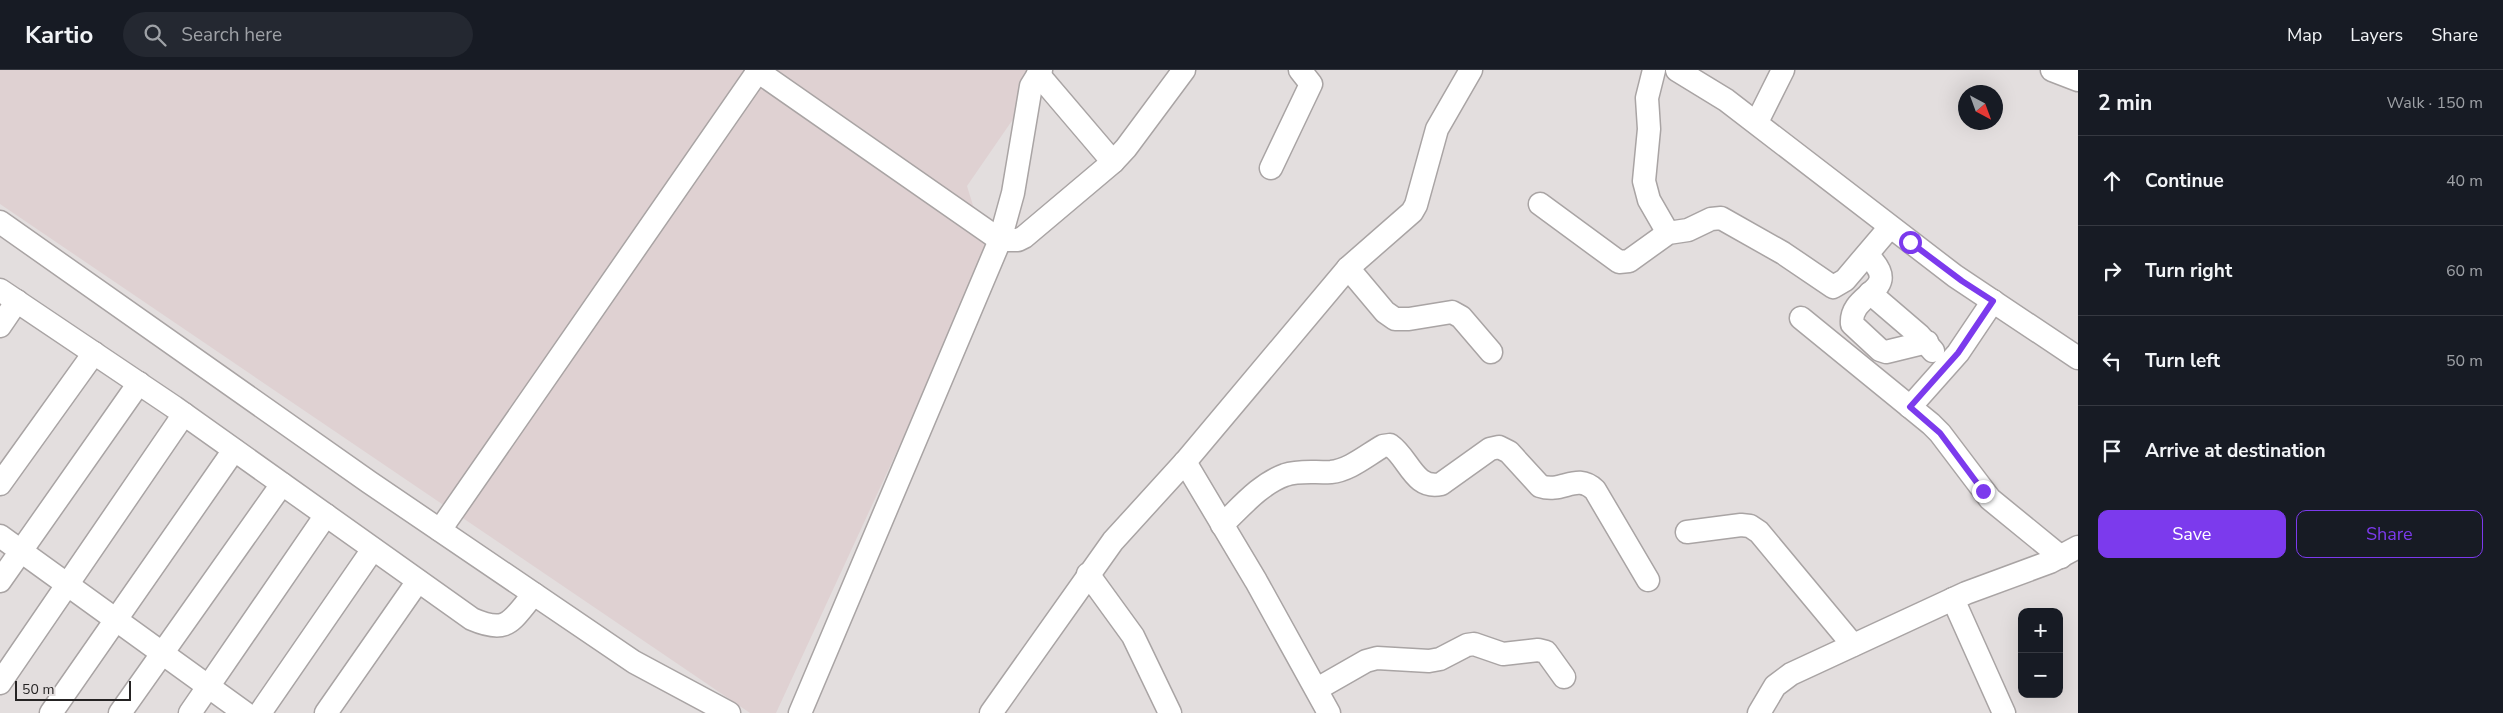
<!DOCTYPE html>
<html lang="en">
<head>
<meta charset="utf-8">
<style>
  body { margin:0; font-family:"Nunito Sans",sans-serif; background:#242831; color:#f1f3f6 }
  .controls { position:absolute; right:15px; bottom:15px; display:grid; overflow:hidden; border-radius:10px; box-shadow:0 5px 20px #0002 }
  .controls button { width:45px; height:45px; display:grid; place-items:center; padding:0; border:0; border-bottom:1px solid #363941; background:#171b24; color:#f1f3f6; font:25px sans-serif }
  .compass { position:absolute; left:1958px; top:15px; width:45px; height:45px; border-radius:50%; background:#171b24; box-shadow:0 5px 20px #0002; rotate:139deg }
  .scale { position:absolute; left:15px; bottom:12px; width:116px; box-sizing:border-box; padding-left:5px; border:2px solid #252323; border-top:0; font-size:14px; line-height:18px; white-space:nowrap; color:#252323; -webkit-text-stroke:4px #e3dede; paint-order:stroke }
  .stop { position:absolute; width:15px; height:15px; margin:-11px; border:4px solid #7c3aed; border-radius:50%; background:#fff }
  .stop.end { background:#7c3aed; border-color:#fff; box-shadow:0 1px 5px #0008 }
  .list { margin:0; padding:0; list-style:none }
  h2 { display:flex; justify-content:space-between; align-items:center; height:65px; margin:0; padding:0 20px; font-size:21px }
  h2 small { font-size:16px; font-weight:400; color:#9ea1a6 }
  .list li { display:grid; grid-template-columns:32px 1fr auto; gap:15px; align-items:center; box-sizing:border-box; height:90px; padding:0 20px; border-top:1px solid #363941 }
  .list b { display:block; font-size:19px; white-space:nowrap }
  .list em { font-size:16px; font-style:normal; color:#9ea1a6 }
  .actions { display:flex; gap:10px; padding:15px 20px }
  .actions a { flex:1; padding:11px 0; border:1px solid #7c3aed; border-radius:10px; text-align:center; font-size:18px; color:#7c3aed }
  .actions .main { background:#7c3aed; color:#fff }
  .icon { flex:none; width:28px; height:28px; fill:none; stroke:currentColor; stroke-width:2; stroke-linecap:round; stroke-linejoin:round }
  .map { position:relative; flex:none; width:2078px; height:643px; overflow:hidden }
  header { display:flex; align-items:center; gap:30px; box-sizing:border-box; height:70px; padding:0 25px; background:#171b24; border-bottom:1px solid #363941 }
  header strong { font-size:24px }
  nav { display:flex; gap:28px; margin-inline-start:auto; font-size:18px }
  .search { width:350px; height:45px; background:#242831; display:flex; align-items:center; gap:12px; box-sizing:border-box; padding:0 18px; border-radius:28px; color:#9ea1a6; font-size:19px }
  main { display:flex }
  aside { flex:1; background:#171b24 }
  .map>svg:first-child { display:block }
  .built { fill:#dfd1d2 }
  .lines { fill:none; stroke-linecap:round; stroke-linejoin:round }
  .minor-casing { stroke:#a9a4a4; stroke-width:25 }
  .minor { stroke:#fff; stroke-width:22 }
  .route { stroke:#7c3aed; stroke-width:6 }
</style>
</head>
<body>
<header>
<strong>Kartio</strong>
<div class="search"><svg class="icon" aria-label="search" viewBox="0 0 24 24"><circle cx="10" cy="10" r="6"/><path d="M15 15l6 6"/></svg>Search here</div>
<nav><a>Map</a><a>Layers</a><a>Share</a></nav>
</header>
<main>
<div class="map">
<svg width="2078" height="643" viewBox="0 0 2078 643">
  <rect width="100%" height="100%" fill="#e3dede"/>
  <path class="built" d="M 0,0 L 1047,0 L 967,116 L 988,184 L 776,643 L 750,643 L 0,134 Z"/>
  <g class="lines">
    <g class="minor-casing">
      <g id="minor">
        <path d="M 756,0 L 1000,170 L 1018,170 L 1024,167 L 1113,92 L 1126,78 L 1184,0"/>
        <path d="M 1654,0 L 1647,28 L 1649,59 L 1644,111 L 1649,130 L 1668,163"/>
        <path d="M 1677,0 L 1726,30 L 1955,206 L 2078,288"/>
        <path d="M 2052,0 L 2078,10"/>
        <path d="M 1038,4 L 1113,92"/>
        <path d="M 1757,52 L 1783,0"/>
        <path d="M 1271,98 L 1311,14 L 1300,0"/>
        <path d="M 1540,134 L 1619,192 L 1629,191 L 1668,163 L 1688,160 L 1711,149 L 1721,148 L 1783,183 L 1833,217 L 1845,210 L 1890,157"/>
        <path d="M 0,152 L 369,412 L 634,592 L 729,643"/>
        <path d="M 1867,185 C 1906,222 1849,221 1852,254 L 1880,280 L 1886,282 L 1927,272"/>
        <path d="M 1348,198 L 1385,242 L 1395,249 L 1409,249 L 1452,242 L 1461,247 L 1491,282"/>
        <path d="M 0,220 L 174,337 L 472,549 C 509,565 511,550 534,524"/>
        <path d="M 1870,223 L 1919,265 L 1933,281"/>
        <path d="M 1801,248 L 1931,354 L 1940,363 L 1990,429 L 2061,487"/>
        <path d="M 0,256 L 17,231"/>
        <path d="M 1910,337 L 1958,283 L 1993,231"/>
        <path d="M 1185,392 L 1256,511 L 1329,643"/>
        <path d="M 0,414 L 94,283"/>
        <path d="M 1222,455 C 1241,437 1260,414 1285,405 C 1300,400 1316,403 1331,402 C 1350,400 1367,385 1383,376 L 1390,375 C 1409,388 1414,420 1441,414 L 1490,379 L 1499,377 L 1509,382 L 1540,416 C 1563,424 1576,402 1595,420 L 1648,510"/>
        <path d="M 440,460 L 758,1"/>
        <path d="M 1687,462 L 1741,455 L 1750,456 L 1759,462 L 1853,575"/>
        <path d="M 0,466 L 245,643"/>
        <path d="M 1088,504 L 1133,566 L 1170,643"/>
        <path d="M 0,511 L 139,313"/>
        <path d="M 1953,529 L 2004,643"/>
        <path d="M 0,613 L 184,344"/>
        <path d="M 1317,619 L 1366,591 L 1377,588 L 1429,591 L 1440,589 L 1467,575 L 1474,574 L 1503,584 L 1538,580 L 1546,582 L 1564,607"/>
        <path d="M 51,643 L 234,380"/>
        <path d="M 120,643 L 282,414"/>
        <path d="M 190,643 L 326,445"/>
        <path d="M 260,643 L 373,479"/>
        <path d="M 326,643 L 418,511"/>
        <path d="M 800,643 L 1000,170 L 1013,123 L 1031,16 L 1041,0"/>
        <path d="M 991,643 L 1113,471 L 1185,392 L 1348,198 L 1412,142 L 1416,135 L 1437,59 L 1471,0"/>
        <path d="M 1759,643 L 1775,616 L 1791,604 L 1966,523 L 2050,492 L 2078,477"/>
      </g>
    </g>
    <use href="#minor" class="minor"/>
  </g>
  <g class="lines">
    <path class="route" d="M 1910,172 L 1962,211 L 1993,231 L 1958,283 L 1910,337 L 1940,363 L 1983,421"/>
  </g>
</svg>
<div class="controls">
<button>+</button>
<button>−</button>
</div>
<svg class="compass" viewBox="-18 -18 36 36"><path d="M0-13l5 13h-10z" fill="#e53935"/><path d="M0 13l5-13h-10z" fill="#9ea1a6"/></svg>
<div class="scale">50 m</div>
<div class="stop" style="left:1910px;top:172px"></div>
<div class="stop end" style="left:1983px;top:421px"></div>
</div>
<aside>
<h2>2 min<small>Walk · 150 m</small></h2>
<ul class="list">
<li><svg class="icon" aria-label="ahead" viewBox="0 0 24 24"><path d="M12 20V5M6 11l6-6 6 6"/></svg><div><b>Continue</b></div><em>40 m</em></li>
<li><svg class="icon" aria-label="right" viewBox="0 0 24 24"><path d="M7 20v-9h11M14 6l5 5-5 5"/></svg><div><b>Turn right</b></div><em>60 m</em></li>
<li><svg class="icon" aria-label="left" viewBox="0 0 24 24"><path d="M17 20v-9H6M10 6l-5 5 5 5"/></svg><div><b>Turn left</b></div><em>50 m</em></li>
<li><svg class="icon" aria-label="arrive" viewBox="0 0 24 24"><path d="M6 21V4h12l-3 4 3 4H6"/></svg><div><b>Arrive at destination</b></div></li>
</ul>
<div class="actions"><a class="main">Save</a><a>Share</a></div>
</aside>
</main>
</body>
</html>
